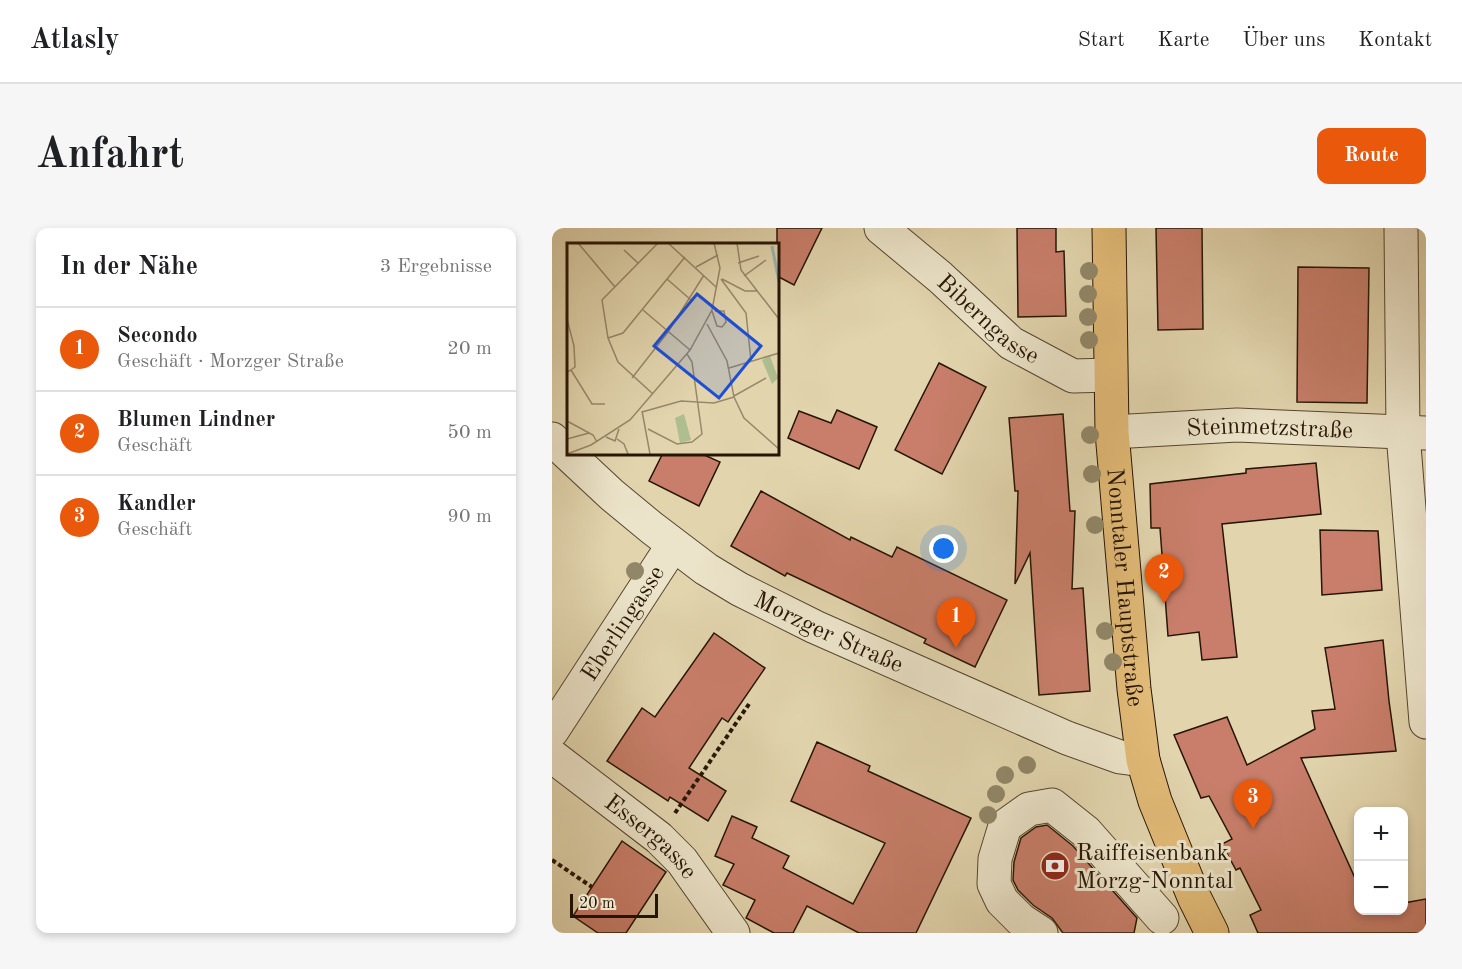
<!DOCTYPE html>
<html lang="de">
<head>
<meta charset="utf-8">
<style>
  body { margin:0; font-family:"Old Standard TT",serif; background:#f6f6f6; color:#202124 }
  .controls { position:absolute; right:18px; bottom:18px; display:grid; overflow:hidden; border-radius:12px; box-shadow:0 3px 9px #0003 }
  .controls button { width:54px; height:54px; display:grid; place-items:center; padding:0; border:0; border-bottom:2px solid #e0e0e0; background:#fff; color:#202124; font:30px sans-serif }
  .scale { position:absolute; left:18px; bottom:15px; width:88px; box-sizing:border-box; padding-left:6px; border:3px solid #261504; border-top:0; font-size:16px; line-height:21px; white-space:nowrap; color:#261504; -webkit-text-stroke:4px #ece4ca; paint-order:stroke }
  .you { position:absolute; left:392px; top:321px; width:21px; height:21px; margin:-15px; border:4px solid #fff; border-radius:50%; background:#1a73e8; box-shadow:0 0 0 9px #1a73e833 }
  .badge { display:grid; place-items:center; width:39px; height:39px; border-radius:50%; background:#ea580c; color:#fff; font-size:20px; font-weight:700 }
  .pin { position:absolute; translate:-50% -50px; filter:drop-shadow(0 2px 3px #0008) }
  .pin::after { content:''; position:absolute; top:32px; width:21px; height:18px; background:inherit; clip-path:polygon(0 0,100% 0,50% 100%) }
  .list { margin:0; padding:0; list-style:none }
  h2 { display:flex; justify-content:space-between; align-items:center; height:78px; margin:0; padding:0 24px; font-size:26px }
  h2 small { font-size:20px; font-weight:400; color:#757577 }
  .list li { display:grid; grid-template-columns:39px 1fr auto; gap:18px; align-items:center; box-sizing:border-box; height:84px; padding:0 24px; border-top:2px solid #e0e0e0 }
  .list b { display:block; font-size:22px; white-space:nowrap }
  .list p { margin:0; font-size:20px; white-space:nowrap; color:#757577 }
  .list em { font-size:20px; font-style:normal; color:#757577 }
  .map { position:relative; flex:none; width:874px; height:705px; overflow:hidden; border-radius:12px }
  header { display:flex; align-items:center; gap:36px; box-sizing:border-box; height:84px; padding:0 30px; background:#fff; border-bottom:2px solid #e0e0e0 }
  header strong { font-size:28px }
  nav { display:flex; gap:33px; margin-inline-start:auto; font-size:21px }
  .intro { display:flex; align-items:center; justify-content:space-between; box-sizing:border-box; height:144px; padding:0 36px }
  h1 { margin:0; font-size:42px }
  .button { padding:15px 27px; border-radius:12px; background:#ea580c; color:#fff; font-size:21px; font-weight:700 }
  main { display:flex; gap:36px; padding:0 36px }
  aside { flex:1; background:#fff; border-radius:12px; box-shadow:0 3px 9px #0003 }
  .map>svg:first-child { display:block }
  .building { fill:#c87e6a; stroke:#261504; stroke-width:1.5 }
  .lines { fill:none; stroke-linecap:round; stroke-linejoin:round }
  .minor-casing { stroke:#55452e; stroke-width:35 }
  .major-casing { stroke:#261504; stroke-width:35 }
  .path { stroke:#261504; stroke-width:4; stroke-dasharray:4.5 3; stroke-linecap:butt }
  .minor { stroke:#ece4ca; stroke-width:33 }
  .major { stroke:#e1ba77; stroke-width:33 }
  .tree { fill:#918768 }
  .labels { text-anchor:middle; stroke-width:6; stroke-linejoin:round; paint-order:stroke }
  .street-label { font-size:24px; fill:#261504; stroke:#ece4ca }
  .poi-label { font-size:24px; fill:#261504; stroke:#ece4ca; text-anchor:start }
  .inset-river { fill:none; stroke:#99b6b5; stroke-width:3 }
  .inset-road { fill:none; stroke:#97886a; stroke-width:1.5 }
  .view { fill:#1d4ed8; fill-opacity:0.15; stroke:#1d4ed8; stroke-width:3 }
  .inset-edge { fill:none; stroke:#261504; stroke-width:3 }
</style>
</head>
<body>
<header>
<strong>Atlasly</strong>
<nav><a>Start</a><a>Karte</a><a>Über uns</a><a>Kontakt</a></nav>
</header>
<div class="intro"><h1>Anfahrt</h1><a class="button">Route</a></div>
<main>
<aside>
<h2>In der Nähe<small>3 Ergebnisse</small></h2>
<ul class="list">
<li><span class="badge">1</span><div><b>Secondo</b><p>Geschäft · Morzger Straße</p></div><em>20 m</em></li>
<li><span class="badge">2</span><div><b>Blumen Lindner</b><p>Geschäft</p></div><em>50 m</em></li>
<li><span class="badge">3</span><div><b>Kandler</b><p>Geschäft</p></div><em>90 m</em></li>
</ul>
</aside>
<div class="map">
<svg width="874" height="705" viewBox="0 0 874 705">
  <rect width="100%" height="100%" fill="#e2d5ae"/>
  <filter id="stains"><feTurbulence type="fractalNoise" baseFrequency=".00333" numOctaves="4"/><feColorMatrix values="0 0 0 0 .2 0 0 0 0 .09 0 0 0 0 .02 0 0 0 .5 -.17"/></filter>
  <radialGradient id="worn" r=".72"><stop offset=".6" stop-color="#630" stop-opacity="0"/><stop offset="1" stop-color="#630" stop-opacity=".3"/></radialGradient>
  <g class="building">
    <path d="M 225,0 L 270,0 L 242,57 L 225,48 Z"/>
    <path d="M 465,0 L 504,0 L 504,24 L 512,23 L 514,88 L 466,89 Z"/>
    <path d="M 604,0 L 650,0 L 651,101 L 606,102 Z"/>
    <path d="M 746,39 L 817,40 L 815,175 L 745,174 Z"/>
    <path d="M 387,135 L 434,159 L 390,246 L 343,222 Z"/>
    <path d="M 285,182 L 325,199 L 307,241 L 236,210 L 247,183 L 279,195 Z"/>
    <path d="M 511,186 L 518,283 L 523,283 L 520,361 L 531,360 L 538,463 L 487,467 L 478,325 L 463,356 L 466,263 L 463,263 L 457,190 Z"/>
    <path d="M 111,225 L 148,225 L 168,234 L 147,278 L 97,253 Z"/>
    <path d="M 764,235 L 769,286 L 670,296 L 685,429 L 650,432 L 647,404 L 616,408 L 608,300 L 599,300 L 598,256 L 694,245 L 694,241 Z"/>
    <path d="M 209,263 L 298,312 L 299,309 L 340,329 L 345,319 L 455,372 L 423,439 L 372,415 L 374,411 L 235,345 L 233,348 L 179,318 Z"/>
    <path d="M 768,302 L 826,303 L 830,362 L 770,367 Z"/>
    <path d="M 162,405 L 213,440 L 176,494 L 170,490 L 137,540 L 174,563 L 156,593 L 118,569 L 116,573 L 55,533 L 90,480 L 103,489 Z"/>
    <path d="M 831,412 L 837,473 L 844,523 L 749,530 L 807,659 L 807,682 L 852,682 L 852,675 L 874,671 L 874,705 L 706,705 L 698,687 L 709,682 L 688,640 L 684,642 L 670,616 L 680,611 L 657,568 L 649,570 L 622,507 L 675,489 L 695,537 L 763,501 L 760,483 L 783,481 L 773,420 Z"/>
    <path d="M 265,514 L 318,538 L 316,543 L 419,590 L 364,705 L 307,705 L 255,678 L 241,705 L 222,705 L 194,690 L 203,672 L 171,657 L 182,636 L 163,628 L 180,588 L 205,599 L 200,610 L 237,628 L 231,640 L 301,676 L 333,615 L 239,573 Z"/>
    <path d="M 495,597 L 521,618 L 585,690 L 582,705 L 511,705 L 500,690 L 481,677 L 466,662 L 461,652 L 462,634 L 469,610 L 484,599 Z"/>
    <path d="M 70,613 L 114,644 L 74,705 L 46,705 L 21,688 Z"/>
  </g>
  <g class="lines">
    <g class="minor-casing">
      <g id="minor">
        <path id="s1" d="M 329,0 L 388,49 L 459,115 L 521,148 L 558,147"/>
        <path d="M 849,0 L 851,205 L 874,494"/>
        <path id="s2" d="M 560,204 L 685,197 L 873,205"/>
        <path id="s3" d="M 0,211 L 60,267 L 100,300 L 154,341 L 187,361 L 263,399 L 515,510 L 568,529 L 591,532"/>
        <path id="s4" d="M 0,503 L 121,317"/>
        <path id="s5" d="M 0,528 L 107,610 L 130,633 L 181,705"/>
        <path d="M 489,705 L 469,692 L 450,673 L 442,656 L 443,631 L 453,598 L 477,581 L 500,577 L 534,604 L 610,690"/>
      </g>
    </g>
    <g class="major-casing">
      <g id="major">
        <path id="s6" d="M 557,0 L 560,204 L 582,461 L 591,532 L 603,573 L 642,669 L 660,705"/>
      </g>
    </g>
    <g class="path">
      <path d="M 123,585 L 197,476"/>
      <path d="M 0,632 L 40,659"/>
    </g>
    <use href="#minor" class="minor"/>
    <use href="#major" class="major"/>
  </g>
  <g class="tree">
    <circle cx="537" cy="43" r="9"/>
    <circle cx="536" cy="66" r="9"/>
    <circle cx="536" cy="89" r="9"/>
    <circle cx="537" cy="112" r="9"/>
    <circle cx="538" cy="207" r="9"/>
    <circle cx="540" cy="246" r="9"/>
    <circle cx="543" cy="297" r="9"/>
    <circle cx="83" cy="343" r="9"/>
    <circle cx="553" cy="403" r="9"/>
    <circle cx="561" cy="434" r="9"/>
    <circle cx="475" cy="537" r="9"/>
    <circle cx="453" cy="547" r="9"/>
    <circle cx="444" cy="566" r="9"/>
    <circle cx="436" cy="587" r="9"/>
  </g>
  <defs>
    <g id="bank-disc" transform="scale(1.5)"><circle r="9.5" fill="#8f2418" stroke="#ece4ca"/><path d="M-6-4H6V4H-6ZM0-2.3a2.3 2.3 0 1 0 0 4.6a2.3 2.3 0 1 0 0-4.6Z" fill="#fff"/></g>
  </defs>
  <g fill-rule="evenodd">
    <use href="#bank-disc" x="503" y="638"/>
  </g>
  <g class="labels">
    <g class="street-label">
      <text dy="8" stroke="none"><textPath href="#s1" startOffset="141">Biberngasse</textPath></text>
      <text dy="8" stroke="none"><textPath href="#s2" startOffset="158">Steinmetzstraße</textPath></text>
      <text dy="8" stroke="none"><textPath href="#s6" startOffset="360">Nonntaler Hauptstraße</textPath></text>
      <text dy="8" stroke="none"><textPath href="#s4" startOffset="129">Eberlingasse</textPath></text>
      <text dy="8" stroke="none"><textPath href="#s3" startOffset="340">Morzger Straße</textPath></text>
      <text dy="8" stroke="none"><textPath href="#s5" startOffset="128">Essergasse</textPath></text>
    </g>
    <g class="poi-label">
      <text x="524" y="632">Raiffeisenbank<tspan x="524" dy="28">Morzg-Nonntal</tspan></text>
    </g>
  </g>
  <g transform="translate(15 15)">
    <rect width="212" height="212" fill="#e2d5ae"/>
    <path d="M 203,113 L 211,135 L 205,141 L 195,117 ZM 117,171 L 124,197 L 113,200 L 108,175 Z" fill="#aebe8f"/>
    <path class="inset-river" d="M 205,3 L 212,39"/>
    <path class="inset-road" d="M 11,0 L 48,44M 101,0 L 149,44M 170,0 L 174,27 L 212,76M 57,7 L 71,20M 171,20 L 192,13M 129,24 L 151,12M 177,33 L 199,17M 100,36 L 124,57M 154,36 L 179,70 L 184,118M 155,36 L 178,48 L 191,48M 76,67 L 123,107M 145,68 L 150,83 L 155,84 L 159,79 L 157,68 L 148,68M 0,76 L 7,103 L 8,124 L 4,127M 140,81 L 160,118 L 167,154 L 177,175 L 212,206M 41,95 L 56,90 L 118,14M 162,125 L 212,110M 0,129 L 4,127 L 25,161 L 38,161M 65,135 L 101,89 L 137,32M 86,151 L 51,119 L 41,95 L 35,57 L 91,0M 167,153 L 199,135M 75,168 L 83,211M 75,169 L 114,158 L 147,160 L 167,154M 0,178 L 26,192 L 30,199M 81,186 L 110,201 L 125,199 L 135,191 L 125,119 L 120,111M 39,194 L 48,198 L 52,186M 0,196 L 22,190M 50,196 L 57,201 L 61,211M 0,211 L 24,202 L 63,177 L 123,107 L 145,67 L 153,25 L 147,0"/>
    <path class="view" d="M 130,51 L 194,103 L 152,155 L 87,103 Z"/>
    <rect width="212" height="212" class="inset-edge"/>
  </g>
  <rect width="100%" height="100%" filter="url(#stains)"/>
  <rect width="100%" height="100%" fill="url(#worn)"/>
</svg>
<div class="controls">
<button>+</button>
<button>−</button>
</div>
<div class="scale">20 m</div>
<div class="you"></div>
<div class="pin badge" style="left:404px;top:420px">1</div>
<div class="pin badge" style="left:612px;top:376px">2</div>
<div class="pin badge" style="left:701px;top:601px">3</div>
</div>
</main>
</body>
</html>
